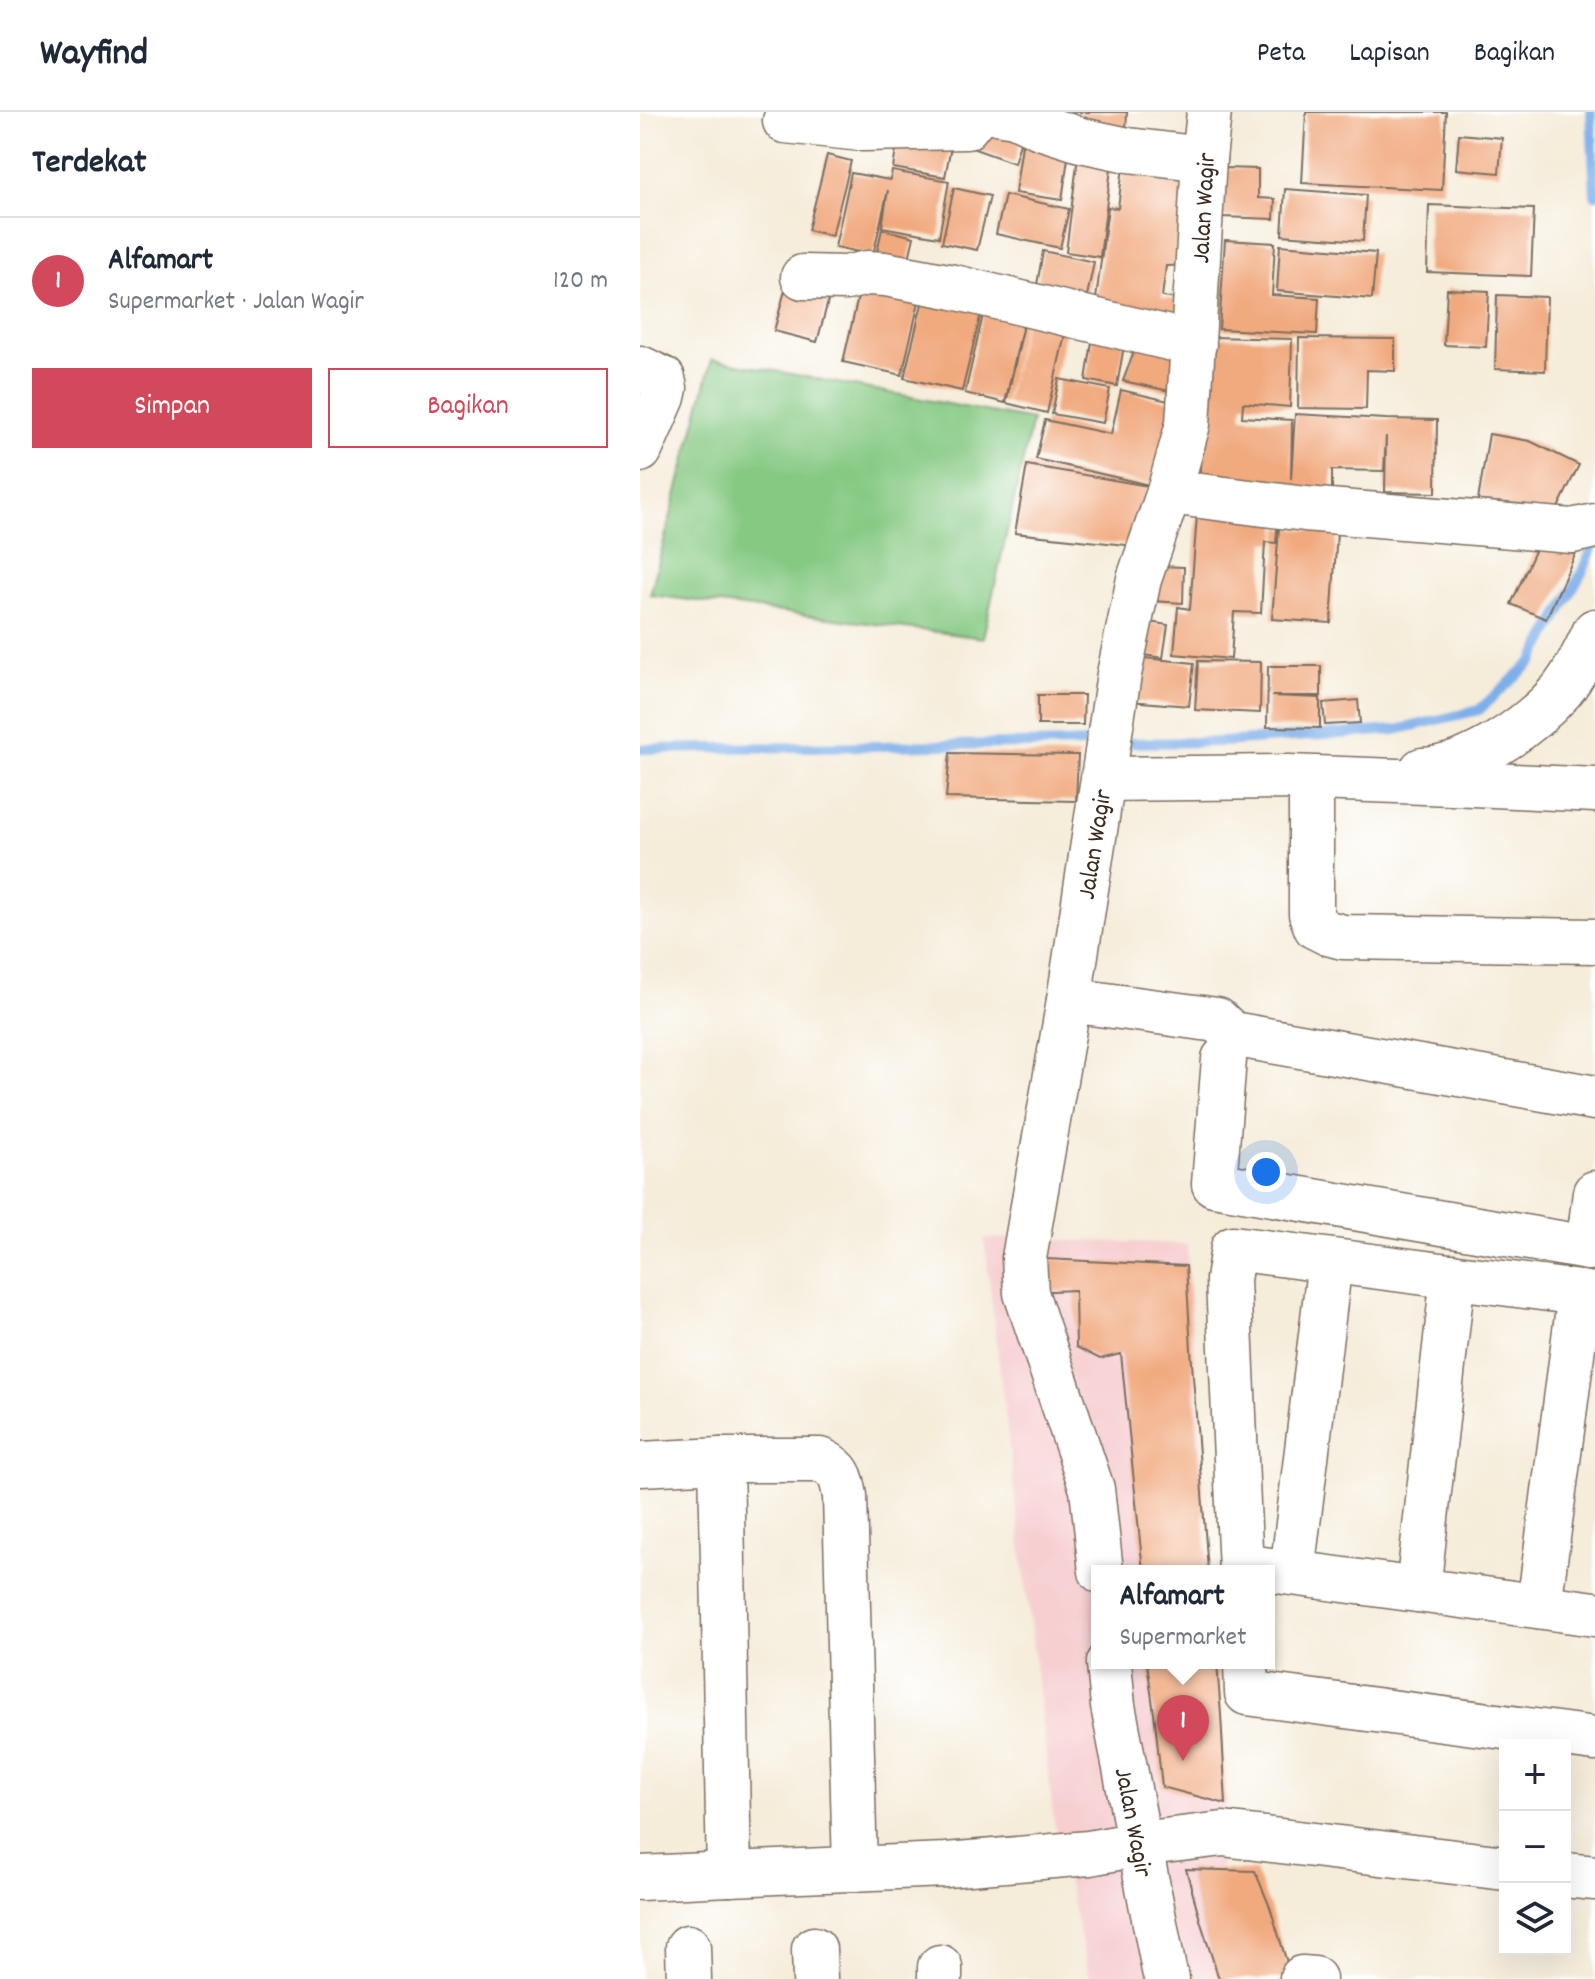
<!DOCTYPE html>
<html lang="id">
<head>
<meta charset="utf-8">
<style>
  body { margin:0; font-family:Dekko,sans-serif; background:#f6f6f7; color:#1f2937 }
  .controls { position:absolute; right:24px; bottom:24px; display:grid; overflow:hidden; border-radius:0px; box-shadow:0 8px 32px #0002 }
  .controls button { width:72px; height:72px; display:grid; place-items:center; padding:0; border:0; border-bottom:2px solid #e0e1e3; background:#fff; color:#1f2937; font:40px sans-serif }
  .you { position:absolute; left:626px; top:1060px; width:28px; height:28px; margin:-20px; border:6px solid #fff; border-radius:50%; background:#1a73e8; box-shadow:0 0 0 12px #1a73e833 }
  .badge { display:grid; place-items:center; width:52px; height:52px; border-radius:50%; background:#d1495b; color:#fff; font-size:26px; font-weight:700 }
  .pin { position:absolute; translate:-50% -66px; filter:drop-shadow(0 2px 4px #0008) }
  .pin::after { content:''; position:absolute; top:42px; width:28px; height:24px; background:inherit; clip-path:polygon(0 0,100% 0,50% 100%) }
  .popup { position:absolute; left:451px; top:1453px; width:184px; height:104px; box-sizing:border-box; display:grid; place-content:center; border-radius:0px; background:#fff; filter:drop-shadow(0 2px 6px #0005); font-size:26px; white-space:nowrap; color:#747a83 }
  .popup b { font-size:30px; color:#1f2937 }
  .popup::after { content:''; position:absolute; left:50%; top:100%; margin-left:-16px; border:16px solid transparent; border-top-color:#fff }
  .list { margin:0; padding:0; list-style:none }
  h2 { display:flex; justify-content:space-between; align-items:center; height:104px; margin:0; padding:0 32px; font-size:34px }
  h2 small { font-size:26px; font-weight:400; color:#747a83 }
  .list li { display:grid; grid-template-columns:52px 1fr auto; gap:24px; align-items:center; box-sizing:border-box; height:128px; padding:0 32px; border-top:2px solid #e0e1e3 }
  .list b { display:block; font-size:30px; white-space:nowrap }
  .list p { margin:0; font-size:26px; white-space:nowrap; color:#747a83 }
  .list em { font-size:26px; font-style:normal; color:#747a83 }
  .actions { display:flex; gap:16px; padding:24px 32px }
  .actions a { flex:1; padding:18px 0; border:2px solid #d1495b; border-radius:0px; text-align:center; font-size:28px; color:#d1495b }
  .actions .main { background:#d1495b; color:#fff }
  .icon { flex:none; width:44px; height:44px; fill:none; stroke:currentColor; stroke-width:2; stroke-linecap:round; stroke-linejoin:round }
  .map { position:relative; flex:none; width:955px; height:1867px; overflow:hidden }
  header { display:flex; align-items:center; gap:48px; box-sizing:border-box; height:112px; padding:0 40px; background:#fff; border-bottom:2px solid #e0e1e3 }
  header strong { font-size:38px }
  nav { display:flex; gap:44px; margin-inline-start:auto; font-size:28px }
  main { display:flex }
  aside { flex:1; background:#fff }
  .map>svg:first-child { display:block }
  .built { fill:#f7cfd1 }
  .green { fill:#85c982; stroke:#607a50; stroke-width:2 }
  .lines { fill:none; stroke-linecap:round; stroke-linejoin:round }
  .stream { stroke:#7eafe9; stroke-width:10 }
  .building { fill:#f1a97e }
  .minor-casing { stroke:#7c6e5f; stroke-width:47 }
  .minor { stroke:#fff; stroke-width:44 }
  .labels { text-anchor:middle; stroke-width:8; stroke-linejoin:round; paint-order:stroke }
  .street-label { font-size:26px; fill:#3b2a1e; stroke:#fff }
</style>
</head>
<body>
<header>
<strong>Wayfind</strong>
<nav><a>Peta</a><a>Lapisan</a><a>Bagikan</a></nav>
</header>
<main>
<aside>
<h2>Terdekat<small></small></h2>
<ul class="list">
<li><span class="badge">1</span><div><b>Alfamart</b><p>Supermarket · Jalan Wagir</p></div><em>120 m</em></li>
</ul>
<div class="actions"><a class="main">Simpan</a><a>Bagikan</a></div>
</aside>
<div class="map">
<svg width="955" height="1867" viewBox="0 0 955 1867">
  <rect width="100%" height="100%" fill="#fff"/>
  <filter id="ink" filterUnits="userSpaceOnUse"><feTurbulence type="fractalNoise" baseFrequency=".0125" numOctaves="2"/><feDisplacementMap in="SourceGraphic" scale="16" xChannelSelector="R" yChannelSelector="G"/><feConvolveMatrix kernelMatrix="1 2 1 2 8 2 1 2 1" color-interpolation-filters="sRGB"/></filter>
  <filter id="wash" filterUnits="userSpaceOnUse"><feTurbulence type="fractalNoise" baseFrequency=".006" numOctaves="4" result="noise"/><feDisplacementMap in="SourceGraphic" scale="32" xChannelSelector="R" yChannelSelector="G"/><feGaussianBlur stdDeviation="1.8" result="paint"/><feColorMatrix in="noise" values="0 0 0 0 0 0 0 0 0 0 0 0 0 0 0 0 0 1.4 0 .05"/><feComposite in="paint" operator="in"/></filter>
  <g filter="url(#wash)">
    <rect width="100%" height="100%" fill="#f5ecd9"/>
    <path class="built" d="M 344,1126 L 547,1132 L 569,1459 L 457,1459 L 457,1551 L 576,1551 L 586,1692 L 580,1757 L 615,1759 L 650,1867 L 450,1867 L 414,1711 Z"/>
    <path class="green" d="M 72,247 L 392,308 L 343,526 L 10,483 Z"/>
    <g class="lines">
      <g class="stream">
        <path d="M 951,0 L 955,83"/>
        <path d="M 478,631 L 582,630 L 756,618 L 839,598 L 893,549 L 944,457 L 955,428"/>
        <path d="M 0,637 L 458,631"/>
      </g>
    </g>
    <g id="blocks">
      <g class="building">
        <path d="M 429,0 L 487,0 L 486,17 L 428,12 Z"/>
        <path d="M 666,0 L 806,0 L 802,78 L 662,71 Z"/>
        <path d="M 340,4 L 385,14 L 374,51 L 326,34 Z"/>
        <path d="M 259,20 L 312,29 L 305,65 L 253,56 Z"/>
        <path d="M 819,22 L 862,26 L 859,61 L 816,57 Z"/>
        <path d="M 383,26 L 430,32 L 422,88 L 375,81 Z"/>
        <path d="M 187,43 L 211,49 L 192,124 L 168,118 Z"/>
        <path d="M 438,44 L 472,48 L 460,145 L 426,140 Z"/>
        <path d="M 484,46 L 555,53 L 550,153 L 526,154 L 522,185 L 545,188 L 542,214 L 454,202 L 468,95 L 478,96 Z"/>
        <path d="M 584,56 L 618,57 L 618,86 L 635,87 L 634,107 L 582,105 Z"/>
        <path d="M 252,59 L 309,69 L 299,125 L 242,115 L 248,78 L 233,143 L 195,135 L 211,61 L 250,68 Z"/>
        <path d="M 314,76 L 350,84 L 337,138 L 302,131 Z"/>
        <path d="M 645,77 L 726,83 L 723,129 L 642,123 Z"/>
        <path d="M 365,83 L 429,97 L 420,136 L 356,122 Z"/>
        <path d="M 789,93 L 894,97 L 891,164 L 787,160 Z"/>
        <path d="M 242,117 L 274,125 L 267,155 L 235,148 Z"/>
        <path d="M 585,128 L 635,131 L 632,183 L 679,186 L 677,222 L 579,217 Z"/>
        <path d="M 640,133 L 736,141 L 732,187 L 637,179 Z"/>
        <path d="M 403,139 L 454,150 L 445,194 L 395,184 Z"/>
        <path d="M 222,168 L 281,181 L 262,263 L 203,250 Z"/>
        <path d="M 147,171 L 190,182 L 177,230 L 134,219 Z"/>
        <path d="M 286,175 L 344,189 L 322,279 L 264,266 Z"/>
        <path d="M 807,177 L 849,179 L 846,235 L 804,233 Z"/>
        <path d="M 857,183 L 907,185 L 905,259 L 855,257 Z"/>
        <path d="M 346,190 L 386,199 L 365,291 L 325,281 Z"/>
        <path d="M 387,200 L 428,209 L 407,301 L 366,291 Z"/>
        <path d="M 453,224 L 485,228 L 477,274 L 446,268 Z"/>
        <path d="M 572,225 L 652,227 L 650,295 L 603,291 L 602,305 L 652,308 L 651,367 L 655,302 L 746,307 L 797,308 L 796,381 L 745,380 L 746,324 L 744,359 L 692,358 L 692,377 L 651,375 L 558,375 L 565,326 Z"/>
        <path d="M 659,226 L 755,227 L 755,259 L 727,258 L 726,297 L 658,296 Z"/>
        <path d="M 498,229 L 545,238 L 539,281 L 483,269 Z"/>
        <path d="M 419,267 L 470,277 L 463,311 L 412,302 Z"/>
        <path d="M 481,278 L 537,291 L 518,375 L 396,347 L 405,308 L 471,322 Z"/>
        <path d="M 849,322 L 890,329 L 939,353 L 913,406 L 837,394 Z"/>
        <path d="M 387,353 L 508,374 L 495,434 L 375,421 Z"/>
        <path d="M 558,389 L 639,395 L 636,431 L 625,430 L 621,501 L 594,500 L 591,547 L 534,542 L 538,495 L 550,497 Z"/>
        <path d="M 639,416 L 697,420 L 691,511 L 632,507 Z"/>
        <path d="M 900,428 L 935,443 L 906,507 L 871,492 Z"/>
        <path d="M 518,454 L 544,455 L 543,491 L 512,489 Z"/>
        <path d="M 503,509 L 528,513 L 523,546 L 498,542 Z"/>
        <path d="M 494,545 L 554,551 L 549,594 L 490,589 Z"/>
        <path d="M 558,549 L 621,550 L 620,601 L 555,598 Z"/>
        <path d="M 628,554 L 681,554 L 681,584 L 632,584 L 680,586 L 680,616 L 627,615 Z"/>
        <path d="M 398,583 L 444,583 L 443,613 L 398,613 Z"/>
        <path d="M 718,588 L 720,611 L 685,613 L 683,591 Z"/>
        <path d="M 310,641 L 438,643 L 436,689 L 306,686 Z"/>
        <path d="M 386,1146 L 546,1154 L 551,1238 L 568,1459 L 503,1459 L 481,1242 L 460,1247 L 436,1235 L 435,1178 L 389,1180 Z"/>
        <path d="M 507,1551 L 577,1551 L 581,1603 L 586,1692 L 522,1675 L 515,1609 Z"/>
        <path d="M 546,1757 L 615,1759 L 630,1795 L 652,1867 L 579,1867 L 561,1811 Z"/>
      </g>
    </g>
  </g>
  <g filter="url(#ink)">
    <use href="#blocks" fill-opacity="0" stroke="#7c6e5f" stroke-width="2"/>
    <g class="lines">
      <g class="minor-casing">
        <g id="minor">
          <path d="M 357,0 L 375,3 L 400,15 L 441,28 L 488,38 L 564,47"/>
          <path d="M 145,9 L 222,17 L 326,15 L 338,0"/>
          <path d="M 163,165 L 206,166 L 227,161 L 245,162 L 314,175 L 554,232"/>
          <path d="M 0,256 L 23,267 L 25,276 L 23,285 L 0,338"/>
          <path d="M 529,380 L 665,397 L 932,419 L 955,414"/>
          <path d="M 782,658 C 831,656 889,615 921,579 C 935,562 946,539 955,519"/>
          <path d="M 464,667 L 648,665 L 812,671 L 955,678"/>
          <path d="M 671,667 L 671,802 L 676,815 L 688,821 L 703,825 L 955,829"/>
          <path d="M 429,888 L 577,908 L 592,922 L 955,986"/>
          <path d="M 584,947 L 574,1072 L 948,1136 L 955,1081"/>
          <path d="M 81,1348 L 89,1762 L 306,1753 L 449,1741 L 499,1732 L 583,1722 L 865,1756"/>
          <path d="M 0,1352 L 81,1348 L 181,1348 C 200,1358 201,1363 205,1384 L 215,1757"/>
          <path d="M 601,1454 L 955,1502"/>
          <path d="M 461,1459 L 452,1377 L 386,1181 L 384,1146 L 429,888 L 479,562 L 499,467 L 529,380 L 548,312 L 564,47 L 569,0"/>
          <path d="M 601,1459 L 588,1168 L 593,1136 L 955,1183"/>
          <path d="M 652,1461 L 690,1149"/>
          <path d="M 778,1478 L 813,1164"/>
          <path d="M 899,1494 L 940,1181"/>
          <path d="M 469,1551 L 473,1594 L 524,1858 L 527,1867"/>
          <path d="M 606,1551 L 607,1581 L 955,1627"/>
          <path d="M 925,1763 L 955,1766"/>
          <path d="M 0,1766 L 89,1762"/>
          <path d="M 48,1835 L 49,1867"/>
          <path d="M 174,1837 L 175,1867"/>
          <path d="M 300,1855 L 300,1867"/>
          <path d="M 662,1866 L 674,1867"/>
        </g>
      </g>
      <use href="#minor" class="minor"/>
    </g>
  </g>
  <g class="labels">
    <g class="street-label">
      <text transform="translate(562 96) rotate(-87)" y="9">Jalan Wagir</text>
      <text transform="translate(453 732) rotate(-81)" y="9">Jalan Wagir</text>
      <text transform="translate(495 1710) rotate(79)" y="9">Jalan Wagir</text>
    </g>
  </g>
</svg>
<div class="controls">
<button>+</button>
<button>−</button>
<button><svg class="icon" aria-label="layers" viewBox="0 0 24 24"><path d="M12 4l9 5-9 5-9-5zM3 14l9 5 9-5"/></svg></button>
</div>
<div class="you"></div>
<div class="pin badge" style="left:543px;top:1649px">1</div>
<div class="popup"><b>Alfamart</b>Supermarket</div>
</div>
</main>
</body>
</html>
